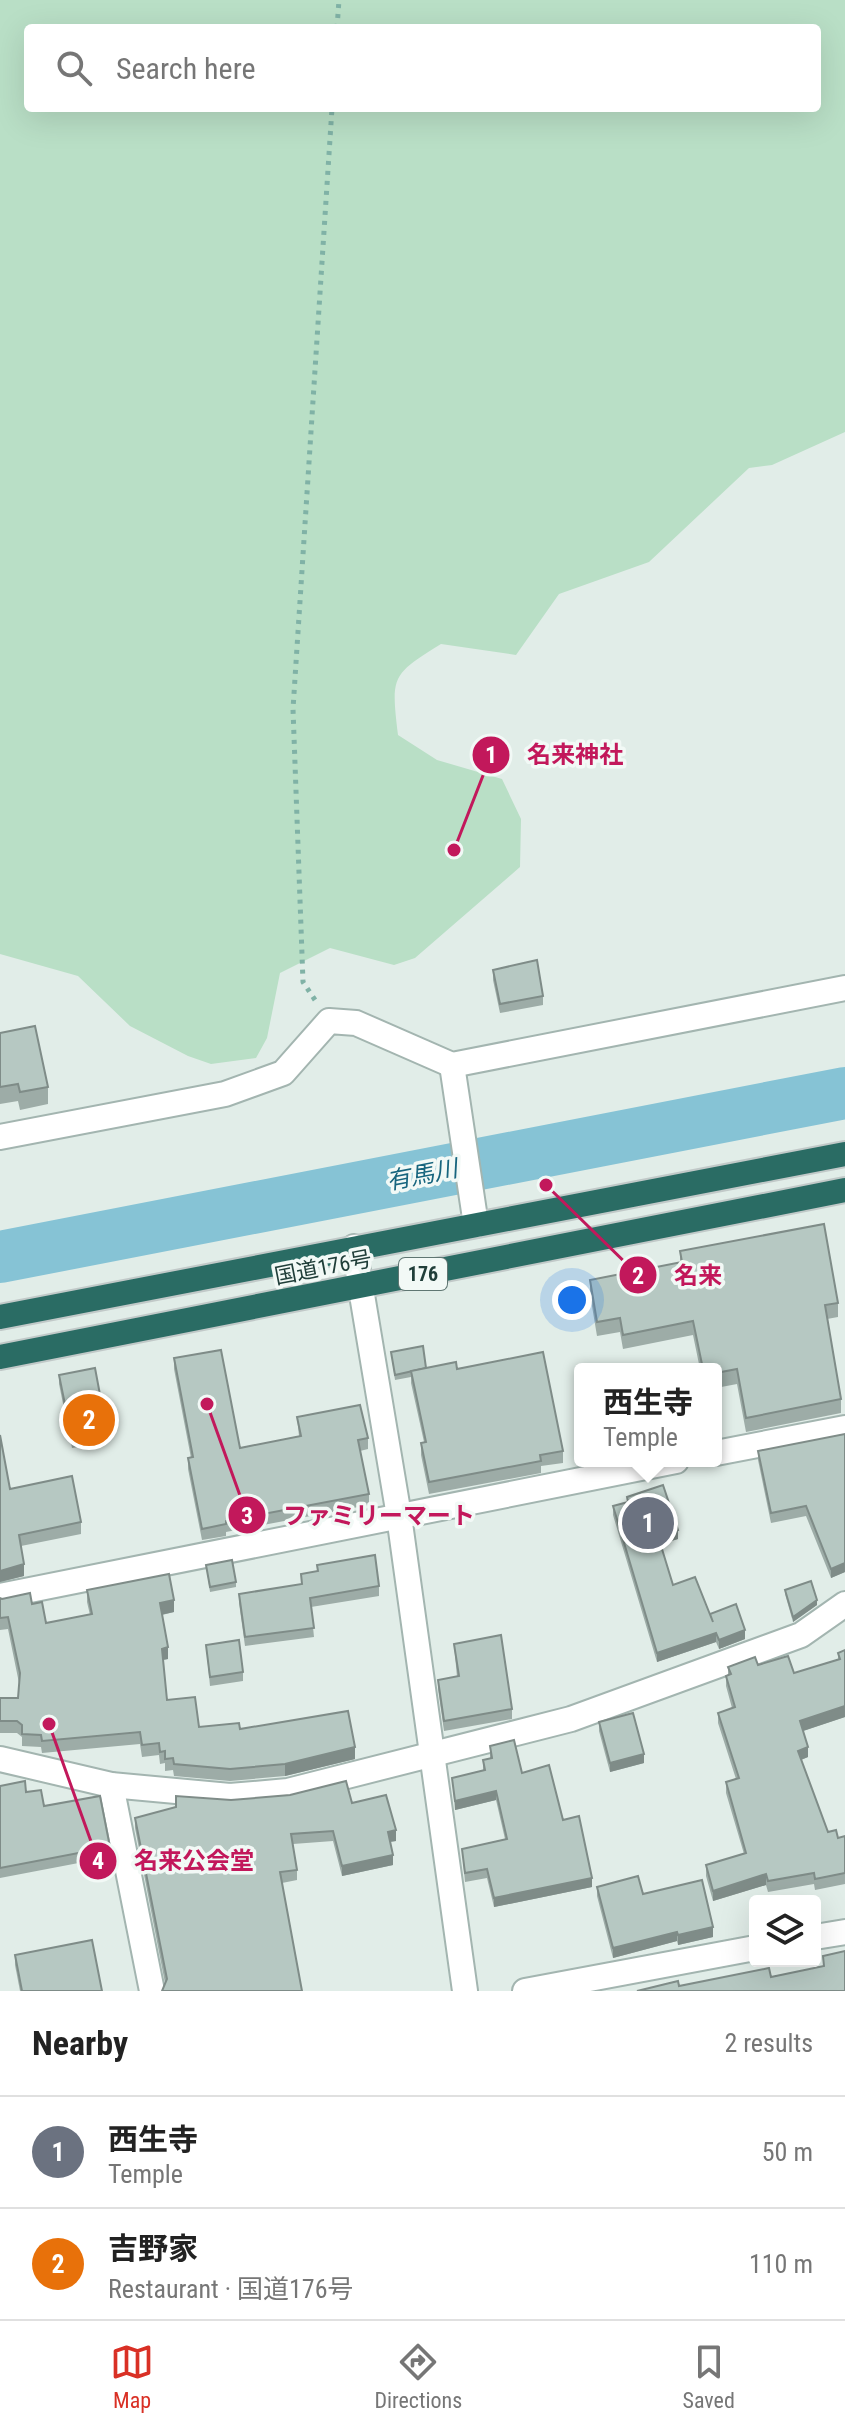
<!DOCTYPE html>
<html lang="en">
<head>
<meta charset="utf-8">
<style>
  body { margin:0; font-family:"Roboto Condensed","Noto Sans JP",sans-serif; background:#f2f2f2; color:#222 }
  .controls { position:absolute; right:24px; bottom:24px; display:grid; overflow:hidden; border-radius:8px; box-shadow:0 8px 32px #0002 }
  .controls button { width:72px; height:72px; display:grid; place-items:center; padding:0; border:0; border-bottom:2px solid #e0e0e0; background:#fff; color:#222; font:40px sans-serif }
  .you { position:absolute; left:572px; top:1300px; width:28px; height:28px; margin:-20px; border:6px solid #fff; border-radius:50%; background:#1a73e8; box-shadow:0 0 0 12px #1a73e833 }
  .badge { display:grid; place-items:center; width:52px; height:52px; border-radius:50%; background:#d93025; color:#fff; font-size:26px; font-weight:700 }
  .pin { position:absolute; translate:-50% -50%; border:4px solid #fff; box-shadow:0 2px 8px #0006 }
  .popup { position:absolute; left:574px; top:1363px; width:148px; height:104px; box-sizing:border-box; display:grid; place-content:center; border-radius:8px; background:#fff; filter:drop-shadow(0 2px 6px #0005); font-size:26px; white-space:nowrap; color:#767676 }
  .popup b { font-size:30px; color:#222 }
  .popup::after { content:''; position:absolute; left:50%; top:100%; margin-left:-16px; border:16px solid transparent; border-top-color:#fff }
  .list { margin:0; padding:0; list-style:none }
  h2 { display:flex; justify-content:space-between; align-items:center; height:104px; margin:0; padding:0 32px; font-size:34px }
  h2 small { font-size:26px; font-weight:400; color:#767676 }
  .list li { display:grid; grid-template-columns:52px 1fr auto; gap:24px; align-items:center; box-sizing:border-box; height:112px; padding:0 32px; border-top:2px solid #e0e0e0 }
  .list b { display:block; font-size:30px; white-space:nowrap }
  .list p { margin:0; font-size:26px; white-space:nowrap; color:#767676 }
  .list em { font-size:26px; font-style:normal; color:#767676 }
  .icon { flex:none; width:44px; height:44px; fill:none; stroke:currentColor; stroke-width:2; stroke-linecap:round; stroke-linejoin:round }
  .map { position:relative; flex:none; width:845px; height:1991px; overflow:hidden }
  .search { position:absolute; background:#fff; box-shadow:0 8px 32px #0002; left:24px; right:24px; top:24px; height:88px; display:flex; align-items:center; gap:20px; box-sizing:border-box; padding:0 28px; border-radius:8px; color:#767676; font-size:30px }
  .sheet { height:328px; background:#fff }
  nav { display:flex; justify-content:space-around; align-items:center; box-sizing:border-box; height:112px; border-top:2px solid #e0e0e0; background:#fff; font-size:22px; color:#767676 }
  nav a { display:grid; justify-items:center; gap:4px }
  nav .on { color:#d93025 }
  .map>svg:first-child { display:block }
  .green { fill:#b9dfc6; fill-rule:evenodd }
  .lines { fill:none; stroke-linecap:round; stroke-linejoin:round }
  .river { stroke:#86c3d5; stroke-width:52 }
  .street-casing { stroke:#a3b5b0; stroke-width:28 }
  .highway-casing { stroke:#c1c9c8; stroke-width:28 }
  .path { stroke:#80b2a6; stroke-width:5; stroke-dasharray:4 6; stroke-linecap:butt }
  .street { stroke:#fff; stroke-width:24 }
  .highway { stroke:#2a6c64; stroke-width:24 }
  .wall { fill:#9daca7 }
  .shaded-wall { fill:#7f8c88 }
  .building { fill:#b6c8c2; stroke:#7f8c88; stroke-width:2 }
  .labels { text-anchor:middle; stroke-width:7; stroke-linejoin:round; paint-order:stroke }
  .shield { fill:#f2f9f6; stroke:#5f7672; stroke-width:2 }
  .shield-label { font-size:20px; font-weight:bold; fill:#203e39 }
  .street-label { font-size:22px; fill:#203e39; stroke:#f2f9f6 }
  .water-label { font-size:24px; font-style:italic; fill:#17657e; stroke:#f2f9f6 }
  .leader { fill:none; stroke:#c2185b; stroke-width:3 }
  .callout-dot { fill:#c2185b; stroke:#f2f9f6; stroke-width:3 }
  .mark-label { font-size:24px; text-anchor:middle; font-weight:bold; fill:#fff }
  .callout-label { font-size:24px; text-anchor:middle; font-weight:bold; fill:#c2185b; stroke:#f2f9f6; stroke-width:7; stroke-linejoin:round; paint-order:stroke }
</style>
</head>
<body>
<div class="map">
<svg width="845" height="1991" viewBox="0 0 845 1991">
  <rect width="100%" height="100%" fill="#e1ede8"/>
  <path class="green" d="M 0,0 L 845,0 L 845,432 L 772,465 L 749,468 L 649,562 L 559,594 L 516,655 L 441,644 C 391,675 391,676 398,735 L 437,760 L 502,779 L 521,819 L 520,867 L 415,958 L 394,965 L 330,948 L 280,973 L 267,1038 L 256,1058 L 211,1064 L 188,1056 L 130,1026 L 78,976 L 0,954 ZM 28,28 L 817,28 L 817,108 L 28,108 Z"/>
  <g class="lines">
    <path class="river" d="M 0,1257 L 845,1093"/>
    <g class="street-casing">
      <g id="street">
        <path d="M 452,1065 L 476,1225"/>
        <path d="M 0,1137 L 225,1094 L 283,1073 L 329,1021 L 356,1023 L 452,1065 L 845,988"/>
        <path d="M 354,1247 L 399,1516 L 465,1991"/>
        <path d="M 716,1453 L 845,1428"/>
        <path d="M 0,1596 L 676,1461"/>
        <path d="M 0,1759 L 111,1785 L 230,1796 L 288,1791 L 571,1719 L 801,1635 L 845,1604"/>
        <path d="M 111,1785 L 152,1991"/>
        <path d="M 815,1937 L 845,1932"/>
        <path d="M 525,1991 L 755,1948"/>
      </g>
    </g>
    <g class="highway-casing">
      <g id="highway">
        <path d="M 0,1317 L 845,1154"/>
        <path d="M 0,1357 L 845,1190"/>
      </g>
    </g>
    <g class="path">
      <path d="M 337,28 L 339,0"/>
      <path d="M 315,1000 L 303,982 L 293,709 L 332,108"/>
    </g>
    <use href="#street" class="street"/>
    <use href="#highway" class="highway"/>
  </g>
  <g class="wall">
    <path d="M 493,970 L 543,996 L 543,1005 L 500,1013 L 493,980 Z"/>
    <path d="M 0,1033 L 48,1087 L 48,1104 L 20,1110 L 18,1101 L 0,1104 Z"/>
    <path d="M 680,1251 L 838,1303 L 838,1317 L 827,1319 L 841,1399 L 841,1413 L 746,1432 L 737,1384 L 716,1388 L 716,1369 L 700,1369 L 693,1335 L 623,1349 L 620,1332 L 597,1336 L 590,1294 L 590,1280 L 680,1263 Z"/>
    <path d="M 391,1352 L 426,1368 L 457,1369 L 563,1451 L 563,1463 L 541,1466 L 541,1473 L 429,1494 L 421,1455 L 421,1443 L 424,1442 L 411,1383 L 411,1377 L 395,1380 Z"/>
    <path d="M 174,1358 L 240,1448 L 299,1436 L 297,1417 L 368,1438 L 368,1449 L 360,1451 L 369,1494 L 369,1505 L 226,1532 L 226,1536 L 202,1540 L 188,1469 L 188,1458 L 191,1458 L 174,1369 Z"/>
    <path d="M 59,1375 L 107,1432 L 107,1442 L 72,1448 L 59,1384 Z"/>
    <path d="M 845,1434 L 845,1572 L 831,1578 L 806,1516 L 771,1523 L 758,1460 L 758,1451 Z"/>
    <path d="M 0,1435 L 10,1489 L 81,1522 L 81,1534 L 21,1546 L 24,1576 L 0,1582 Z"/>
    <path d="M 627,1497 L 678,1539 L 660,1544 L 673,1585 L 710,1615 L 745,1639 L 719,1649 L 716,1642 L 657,1662 L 613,1515 L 613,1506 L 627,1502 Z"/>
    <path d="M 206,1565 L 236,1582 L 236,1587 L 210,1592 Z"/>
    <path d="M 317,1565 L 379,1586 L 379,1596 L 311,1607 L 314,1637 L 245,1646 L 239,1603 L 239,1594 L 301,1584 L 301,1574 L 317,1571 Z"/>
    <path d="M 87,1590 L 174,1612 L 162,1615 L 168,1659 L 163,1660 L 167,1700 L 199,1727 L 240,1729 L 355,1759 L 285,1776 L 230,1781 L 174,1776 L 173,1770 L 165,1771 L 165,1763 L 160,1764 L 159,1755 L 142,1757 L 140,1744 L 42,1753 L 41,1747 L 22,1746 L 22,1737 L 17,1733 L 0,1733 L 0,1698 L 18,1698 L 19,1683 L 8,1629 L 0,1630 L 0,1598 L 32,1604 L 46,1623 L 90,1615 L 87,1602 Z"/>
    <path d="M 785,1590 L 817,1605 L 793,1622 L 785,1594 Z"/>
    <path d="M 454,1644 L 512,1709 L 512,1719 L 444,1731 L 438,1689 L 438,1680 L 457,1677 Z"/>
    <path d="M 206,1645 L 243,1672 L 243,1681 L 210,1686 Z"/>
    <path d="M 845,1650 L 845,1717 L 803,1731 L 808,1757 L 801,1760 L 828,1832 L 838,1838 L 845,1836 L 845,1884 L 815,1890 L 814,1884 L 768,1892 L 766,1885 L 713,1901 L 706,1876 L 706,1865 L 744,1854 L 726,1793 L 726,1782 L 736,1779 L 718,1723 L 718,1713 L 732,1708 L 726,1686 L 726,1676 L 728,1675 L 728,1667 L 758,1665 L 794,1673 L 838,1660 L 838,1653 Z"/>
    <path d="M 599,1722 L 644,1763 L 610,1772 L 599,1731 Z"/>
    <path d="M 490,1746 L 522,1773 L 563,1820 L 592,1887 L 494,1907 L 487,1878 L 465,1882 L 462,1849 L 505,1839 L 496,1800 L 455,1810 L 452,1778 L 483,1770 L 483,1760 L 490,1758 Z"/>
    <path d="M 0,1786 L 26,1792 L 44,1806 L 110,1847 L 110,1857 L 0,1878 Z"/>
    <path d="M 176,1796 L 231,1800 L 352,1803 L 396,1841 L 390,1842 L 393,1865 L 342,1876 L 333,1841 L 293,1844 L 297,1870 L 297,1880 L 282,1883 L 165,1983 L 135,1828 L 135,1818 L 176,1807 Z"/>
    <path d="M 597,1887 L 713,1937 L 678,1945 L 677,1941 L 613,1958 L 597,1896 Z"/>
    <path d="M 15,1955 L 102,1991 L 20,1991 L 15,1965 Z"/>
  </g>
  <g class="shaded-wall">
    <path d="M 678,1530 L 678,1539 L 658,1545 L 658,1536 Z"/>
    <path d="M 845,1563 L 845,1572 L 831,1578 L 831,1569 Z"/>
    <path d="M 24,1564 L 24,1576 L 0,1582 L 0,1571 Z"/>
    <path d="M 174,1600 L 174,1612 L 160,1615 L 160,1603 Z"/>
    <path d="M 817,1600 L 817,1605 L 793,1622 L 793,1617 Z"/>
    <path d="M 745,1630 L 745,1639 L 719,1649 L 719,1640 Z"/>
    <path d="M 716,1633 L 716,1642 L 657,1662 L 657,1653 Z"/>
    <path d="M 168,1647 L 168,1659 L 162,1660 L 162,1649 Z"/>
    <path d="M 845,1706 L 845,1717 L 800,1732 L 800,1721 Z"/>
    <path d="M 355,1747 L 355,1759 L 285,1776 L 285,1764 Z"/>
    <path d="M 808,1747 L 808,1757 L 798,1761 L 798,1751 Z"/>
    <path d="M 644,1754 L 644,1763 L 610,1772 L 610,1763 Z"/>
    <path d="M 496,1791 L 496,1800 L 455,1810 L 455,1801 Z"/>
    <path d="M 396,1830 L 396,1841 L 388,1842 L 388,1832 Z"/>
    <path d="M 393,1855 L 393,1865 L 342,1876 L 342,1866 Z"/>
    <path d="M 766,1874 L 766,1885 L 713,1901 L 713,1891 Z"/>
    <path d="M 592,1878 L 592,1887 L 494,1907 L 494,1898 Z"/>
    <path d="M 713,1927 L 713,1937 L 678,1945 L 678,1935 Z"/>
    <path d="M 677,1932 L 677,1941 L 613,1958 L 613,1948 Z"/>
  </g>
  <g class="building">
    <path d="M 537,960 L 543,996 L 500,1004 L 493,970 Z"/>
    <path d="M 35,1026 L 48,1087 L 20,1092 L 18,1084 L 0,1087 L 0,1033 Z"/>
    <path d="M 824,1224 L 838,1303 L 825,1305 L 841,1399 L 746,1418 L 737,1369 L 716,1373 L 716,1369 L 703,1369 L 693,1321 L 623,1335 L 620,1318 L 597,1322 L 590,1280 L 682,1262 L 680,1251 Z"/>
    <path d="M 423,1346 L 426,1368 L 395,1375 L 391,1352 Z"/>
    <path d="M 221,1350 L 240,1448 L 301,1436 L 297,1417 L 360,1405 L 368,1438 L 358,1440 L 369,1494 L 226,1521 L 226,1524 L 202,1529 L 188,1458 L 193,1457 L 174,1358 Z"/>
    <path d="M 543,1352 L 563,1451 L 540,1455 L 541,1461 L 429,1482 L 421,1443 L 426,1442 L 411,1371 L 456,1362 L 457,1369 Z"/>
    <path d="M 95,1368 L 107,1432 L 72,1439 L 59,1375 Z"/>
    <path d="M 845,1434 L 845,1563 L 831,1569 L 806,1506 L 771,1513 L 758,1451 Z"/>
    <path d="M 0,1435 L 10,1489 L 72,1476 L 81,1522 L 19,1535 L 24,1564 L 0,1571 Z"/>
    <path d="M 663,1485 L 678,1530 L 658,1536 L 673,1585 L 695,1577 L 713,1622 L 710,1614 L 736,1604 L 745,1630 L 719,1640 L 716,1633 L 657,1653 L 613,1506 L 628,1502 L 627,1497 Z"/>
    <path d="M 375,1555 L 379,1586 L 310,1598 L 314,1628 L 245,1637 L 239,1594 L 302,1584 L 301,1574 L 318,1571 L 317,1565 Z"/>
    <path d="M 232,1560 L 236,1582 L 210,1587 L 206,1565 Z"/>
    <path d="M 169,1574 L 174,1600 L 160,1603 L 168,1647 L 162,1649 L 167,1700 L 195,1697 L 199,1727 L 239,1723 L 240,1729 L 348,1711 L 355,1747 L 285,1764 L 230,1769 L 174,1764 L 173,1758 L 165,1759 L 165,1751 L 160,1752 L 159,1743 L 142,1745 L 140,1732 L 42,1741 L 41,1735 L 22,1734 L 22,1725 L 17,1721 L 0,1721 L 0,1698 L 18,1698 L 20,1673 L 8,1617 L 0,1618 L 0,1598 L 2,1599 L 30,1593 L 32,1604 L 42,1602 L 46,1623 L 92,1614 L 87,1590 Z"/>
    <path d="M 811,1581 L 817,1600 L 793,1617 L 785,1590 Z"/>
    <path d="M 501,1635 L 512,1709 L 444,1721 L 438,1680 L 459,1676 L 454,1644 Z"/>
    <path d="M 239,1640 L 243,1672 L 210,1677 L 206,1645 Z"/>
    <path d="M 845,1650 L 845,1706 L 800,1721 L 808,1747 L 798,1751 L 828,1832 L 836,1830 L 838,1838 L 845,1836 L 845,1873 L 815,1879 L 814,1873 L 768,1881 L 766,1874 L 713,1891 L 706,1865 L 746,1853 L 726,1782 L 739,1778 L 718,1713 L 735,1707 L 726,1676 L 731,1674 L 728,1667 L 755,1657 L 758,1665 L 788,1656 L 794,1673 L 840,1659 L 838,1653 Z"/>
    <path d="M 633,1713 L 644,1754 L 610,1763 L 599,1722 Z"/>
    <path d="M 514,1740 L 522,1773 L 549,1765 L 563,1820 L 579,1816 L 592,1878 L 494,1898 L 487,1869 L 465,1873 L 462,1849 L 507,1839 L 496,1791 L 455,1801 L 452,1778 L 485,1770 L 483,1760 L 492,1758 L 490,1746 Z"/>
    <path d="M 25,1781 L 26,1792 L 41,1790 L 44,1806 L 100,1796 L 110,1847 L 0,1868 L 0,1786 Z"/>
    <path d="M 346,1781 L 352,1803 L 386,1795 L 396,1830 L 388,1832 L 393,1855 L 342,1866 L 333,1831 L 291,1834 L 297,1870 L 280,1872 L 302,1991 L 162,1991 L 167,1979 L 135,1818 L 176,1807 L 176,1796 L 231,1800 L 290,1795 Z"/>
    <path d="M 638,1876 L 643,1894 L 702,1880 L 713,1927 L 678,1935 L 677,1932 L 613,1948 L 597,1887 Z"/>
    <path d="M 92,1940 L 102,1991 L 22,1991 L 15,1955 Z"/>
    <path d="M 845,1951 L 845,1991 L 637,1991 L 678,1981 L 679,1986 L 769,1968 L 771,1977 L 824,1966 L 823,1956 Z"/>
  </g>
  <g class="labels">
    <rect class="shield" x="399" y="1258" width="48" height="32" rx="6"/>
    <g class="shield-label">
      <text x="423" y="1281">176</text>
    </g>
    <g class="street-label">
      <text transform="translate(323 1267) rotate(-11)" y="8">国道176号</text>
    </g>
    <g class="water-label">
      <text transform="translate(422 1175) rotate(-11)" y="8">有馬川</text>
    </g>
  </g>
  <path class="leader" d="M454 850L491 755M546 1185L638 1275M207 1404L247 1515M49 1724L98 1861"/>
  <g class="callout-dot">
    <circle cx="454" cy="850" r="8"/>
    <circle cx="546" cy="1185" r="8"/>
    <circle cx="207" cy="1404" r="8"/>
    <circle cx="49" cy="1724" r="8"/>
    <circle cx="491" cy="755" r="20"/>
    <circle cx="638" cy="1275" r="20"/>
    <circle cx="247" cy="1515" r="20"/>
    <circle cx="98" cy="1861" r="20"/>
  </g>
  <g class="mark-label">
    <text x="491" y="763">1</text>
    <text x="638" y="1284">2</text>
    <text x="247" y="1524">3</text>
    <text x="98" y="1869">4</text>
  </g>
  <g class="callout-label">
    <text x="575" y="763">名来神社</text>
    <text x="698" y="1284">名来</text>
    <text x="379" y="1524">ファミリーマート</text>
    <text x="194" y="1869">名来公会堂</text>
  </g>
</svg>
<div class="controls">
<button><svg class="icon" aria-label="layers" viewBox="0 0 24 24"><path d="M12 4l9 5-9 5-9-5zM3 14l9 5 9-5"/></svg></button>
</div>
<div class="you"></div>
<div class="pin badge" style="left:648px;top:1523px;background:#6b7280">1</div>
<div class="popup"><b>西生寺</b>Temple</div>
<div class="pin badge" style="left:89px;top:1420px;background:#e8710a">2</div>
<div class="search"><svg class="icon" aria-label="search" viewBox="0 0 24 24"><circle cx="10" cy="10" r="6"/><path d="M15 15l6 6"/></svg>Search here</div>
</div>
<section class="sheet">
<h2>Nearby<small>2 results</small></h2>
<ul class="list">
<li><span class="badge" style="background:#6b7280">1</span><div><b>西生寺</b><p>Temple</p></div><em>50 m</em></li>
<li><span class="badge" style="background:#e8710a">2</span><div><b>吉野家</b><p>Restaurant · 国道176号</p></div><em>110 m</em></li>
</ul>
</section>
<nav>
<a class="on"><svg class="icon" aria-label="map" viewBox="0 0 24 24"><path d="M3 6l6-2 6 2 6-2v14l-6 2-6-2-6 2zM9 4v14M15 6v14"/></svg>Map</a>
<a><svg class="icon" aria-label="directions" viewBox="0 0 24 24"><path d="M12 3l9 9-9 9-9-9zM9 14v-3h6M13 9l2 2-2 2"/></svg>Directions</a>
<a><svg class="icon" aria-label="saved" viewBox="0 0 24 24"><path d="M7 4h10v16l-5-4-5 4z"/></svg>Saved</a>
</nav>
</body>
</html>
